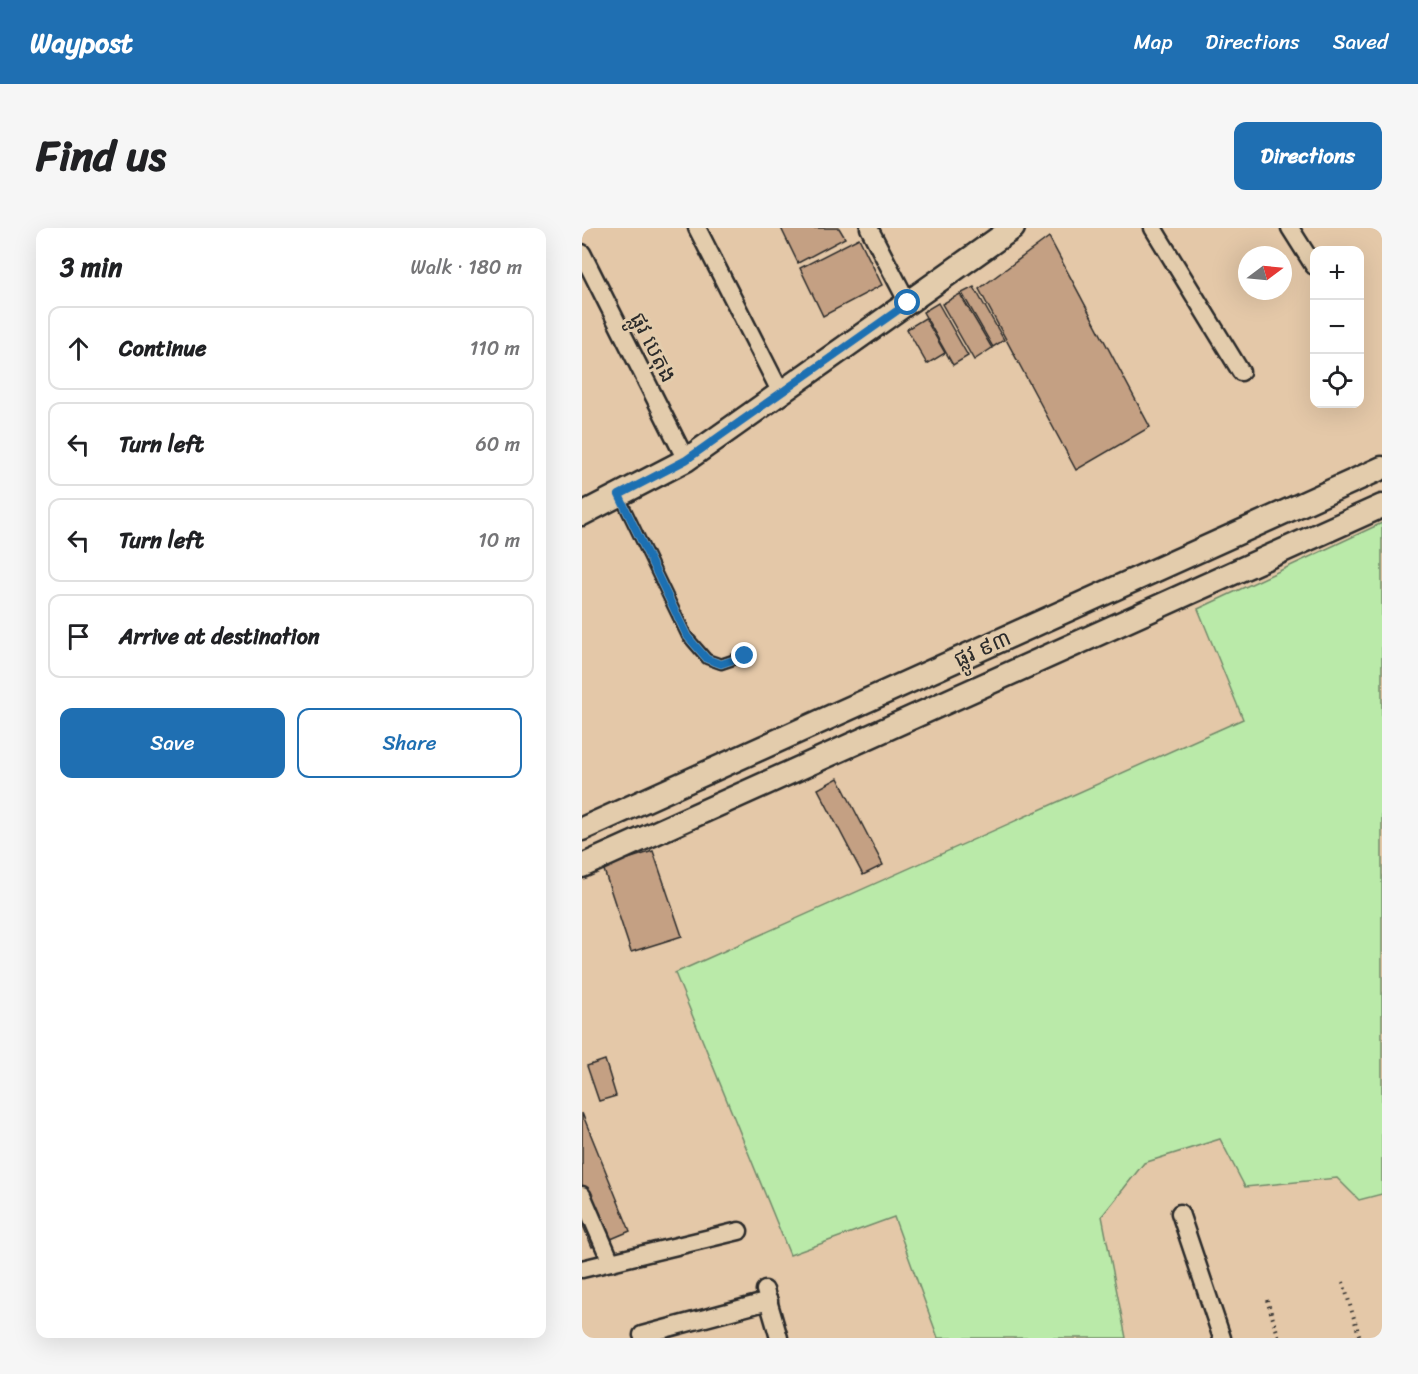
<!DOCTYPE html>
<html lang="en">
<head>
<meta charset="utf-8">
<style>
  body { margin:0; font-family:Sriracha,"Noto Sans Khmer",sans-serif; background:#f6f6f6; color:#202124 }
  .controls { position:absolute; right:18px; top:18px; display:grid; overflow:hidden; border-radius:12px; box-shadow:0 6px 24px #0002 }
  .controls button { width:54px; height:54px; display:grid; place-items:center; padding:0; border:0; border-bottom:2px solid #e0e0e0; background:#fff; color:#202124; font:30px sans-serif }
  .compass { position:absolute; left:656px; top:18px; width:54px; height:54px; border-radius:50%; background:#fff; box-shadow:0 6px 24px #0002; rotate:74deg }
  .stop { position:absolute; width:18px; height:18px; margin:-14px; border:4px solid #1f6fb2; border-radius:50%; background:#fff }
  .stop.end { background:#1f6fb2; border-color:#fff; box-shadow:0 2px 6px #0008 }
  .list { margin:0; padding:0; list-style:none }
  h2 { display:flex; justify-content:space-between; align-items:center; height:78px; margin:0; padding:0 24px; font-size:26px }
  h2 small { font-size:20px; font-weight:400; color:#757577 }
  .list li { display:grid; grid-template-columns:39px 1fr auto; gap:18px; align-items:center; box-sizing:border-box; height:84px; margin:0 12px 12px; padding:0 12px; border:2px solid #e0e0e0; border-radius:12px }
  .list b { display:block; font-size:22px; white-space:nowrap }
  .list em { font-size:20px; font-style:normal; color:#757577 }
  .actions { display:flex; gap:12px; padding:18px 24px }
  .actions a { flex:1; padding:14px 0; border:2px solid #1f6fb2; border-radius:12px; text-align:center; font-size:21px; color:#1f6fb2 }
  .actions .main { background:#1f6fb2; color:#fff }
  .icon { flex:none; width:33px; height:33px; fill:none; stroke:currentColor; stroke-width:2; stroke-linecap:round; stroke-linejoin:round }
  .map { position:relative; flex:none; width:800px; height:1110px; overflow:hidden; border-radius:12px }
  header { display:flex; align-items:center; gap:36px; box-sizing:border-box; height:84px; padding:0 30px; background:#1f6fb2; color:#fff }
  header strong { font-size:28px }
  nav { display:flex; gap:33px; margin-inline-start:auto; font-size:21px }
  .intro { display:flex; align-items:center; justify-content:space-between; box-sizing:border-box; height:144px; padding:0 36px }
  h1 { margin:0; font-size:42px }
  .button { padding:15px 27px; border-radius:12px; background:#1f6fb2; color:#fff; font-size:21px; font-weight:700 }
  main { display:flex; gap:36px; padding:0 36px }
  aside { flex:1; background:#fff; border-radius:12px; box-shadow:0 6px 24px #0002 }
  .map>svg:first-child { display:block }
  .green { fill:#baeaa9; stroke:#728a6a; stroke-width:1.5 }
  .building { fill:#c4a083; stroke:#2b2b2b; stroke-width:1.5 }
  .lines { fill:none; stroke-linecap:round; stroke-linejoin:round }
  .lane-casing { stroke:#2b2b2b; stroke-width:13 }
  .street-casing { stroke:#2b2b2b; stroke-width:21 }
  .secondary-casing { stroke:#2b2b2b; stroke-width:27 }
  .path { stroke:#2b2b2b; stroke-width:4; stroke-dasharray:1.5 4.5; stroke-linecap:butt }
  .lane { stroke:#e3ccac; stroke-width:8 }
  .street { stroke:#e3ccac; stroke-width:16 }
  .secondary { stroke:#e3ccac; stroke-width:22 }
  .route { stroke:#1f6fb2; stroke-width:8 }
  .labels { text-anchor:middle; stroke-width:6; stroke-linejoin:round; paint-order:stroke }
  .street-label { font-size:22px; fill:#2b2b2b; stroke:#e3ccac }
</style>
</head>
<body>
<header>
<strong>Waypost</strong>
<nav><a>Map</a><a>Directions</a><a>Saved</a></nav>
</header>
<div class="intro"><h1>Find us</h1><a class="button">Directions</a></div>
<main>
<aside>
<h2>3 min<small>Walk · 180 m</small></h2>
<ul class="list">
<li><svg class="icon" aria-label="ahead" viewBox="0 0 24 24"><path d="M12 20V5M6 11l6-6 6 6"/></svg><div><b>Continue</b></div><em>110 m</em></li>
<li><svg class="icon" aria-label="left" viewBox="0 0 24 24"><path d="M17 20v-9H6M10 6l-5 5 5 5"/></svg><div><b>Turn left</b></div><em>60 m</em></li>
<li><svg class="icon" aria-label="left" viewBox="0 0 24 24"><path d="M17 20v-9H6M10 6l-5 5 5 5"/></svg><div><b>Turn left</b></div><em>10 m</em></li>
<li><svg class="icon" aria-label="arrive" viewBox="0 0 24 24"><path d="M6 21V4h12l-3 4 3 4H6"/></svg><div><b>Arrive at destination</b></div></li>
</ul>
<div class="actions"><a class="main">Save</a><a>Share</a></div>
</aside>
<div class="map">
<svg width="800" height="1110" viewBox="0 0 800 1110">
  <rect width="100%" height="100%" fill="#e4c8a8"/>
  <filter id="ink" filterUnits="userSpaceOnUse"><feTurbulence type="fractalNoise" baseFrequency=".0167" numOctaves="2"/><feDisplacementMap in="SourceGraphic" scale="12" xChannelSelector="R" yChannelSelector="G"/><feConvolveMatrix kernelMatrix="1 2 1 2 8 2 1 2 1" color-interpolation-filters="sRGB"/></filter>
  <g filter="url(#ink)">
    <path class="green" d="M 800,295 L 800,966 L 777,972 L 755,950 L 663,959 L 638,911 L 562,935 L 520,988 L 544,1110 L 356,1110 L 312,989 L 208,1027 L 93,745 L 661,491 L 616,381 Z"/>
    <g class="building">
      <path d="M 199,0 L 257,0 L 263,10 L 216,35 Z"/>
      <path d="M 467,9 L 568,199 L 494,242 L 397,61 Z"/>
      <path d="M 277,10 L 300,57 L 241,88 L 218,40 Z"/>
      <path d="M 392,59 L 422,112 L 411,119 L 380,65 Z"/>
      <path d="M 378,66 L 410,120 L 392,132 L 360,76 Z"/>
      <path d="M 356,75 L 386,128 L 371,137 L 341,84 Z"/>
      <path d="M 343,90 L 363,125 L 345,136 L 325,101 Z"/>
      <path d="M 256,550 L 301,637 L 281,647 L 236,561 Z"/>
      <path d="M 71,623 L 100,708 L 49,724 L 21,639 Z"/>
      <path d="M 23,832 L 34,868 L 17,873 L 5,838 Z"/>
      <path d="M 0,885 L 48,1003 L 10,1019 L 0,995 Z"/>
    </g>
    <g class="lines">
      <g class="lane-casing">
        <path id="lane" d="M 37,267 L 105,408 L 125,431 L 139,436 L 163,428"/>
      </g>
      <g class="street-casing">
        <g id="street">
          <path d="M 115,0 L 199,165"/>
          <path d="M 287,0 L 326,75"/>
          <path d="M 571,0 L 659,144"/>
          <path d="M 708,0 L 732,38"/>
          <path d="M 0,25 L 104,232"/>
          <path d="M 0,967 L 29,1034"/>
          <path d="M 598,985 L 640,1110"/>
          <path d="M 0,1041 L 157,1003"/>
          <path d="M 183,1062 L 197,1110"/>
          <path d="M 60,1107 L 187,1073"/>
        </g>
      </g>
      <g class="secondary-casing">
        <g id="secondary">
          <path d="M 0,286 L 104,232 L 431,0"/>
          <path d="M 0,601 L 800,240"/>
          <path d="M 0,638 L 800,278"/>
        </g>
      </g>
      <g class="path">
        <path d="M 761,1054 L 778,1110"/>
        <path d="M 685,1072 L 697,1110"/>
      </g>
      <use href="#lane" class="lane"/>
      <use href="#street" class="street"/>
      <use href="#secondary" class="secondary"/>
    </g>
  </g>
  <g class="lines" filter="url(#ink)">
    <path class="route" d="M 163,428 L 139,436 L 125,431 L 105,408 L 37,267 L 104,232 L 326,75"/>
  </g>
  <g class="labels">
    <g class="street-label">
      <text transform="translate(72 119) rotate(63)" y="8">ផ្លូវ បេតុង</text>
      <text transform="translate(400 420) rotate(-24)" y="8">ផ្លូវ ៩៣</text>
    </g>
  </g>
</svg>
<div class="controls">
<button>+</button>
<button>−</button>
<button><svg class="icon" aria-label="locate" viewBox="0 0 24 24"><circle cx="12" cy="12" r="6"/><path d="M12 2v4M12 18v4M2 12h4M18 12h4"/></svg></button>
</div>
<svg class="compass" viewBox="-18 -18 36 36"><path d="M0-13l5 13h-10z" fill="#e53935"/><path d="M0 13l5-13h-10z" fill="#757577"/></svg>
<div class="stop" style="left:326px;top:75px"></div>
<div class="stop end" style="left:163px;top:428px"></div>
</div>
</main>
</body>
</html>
